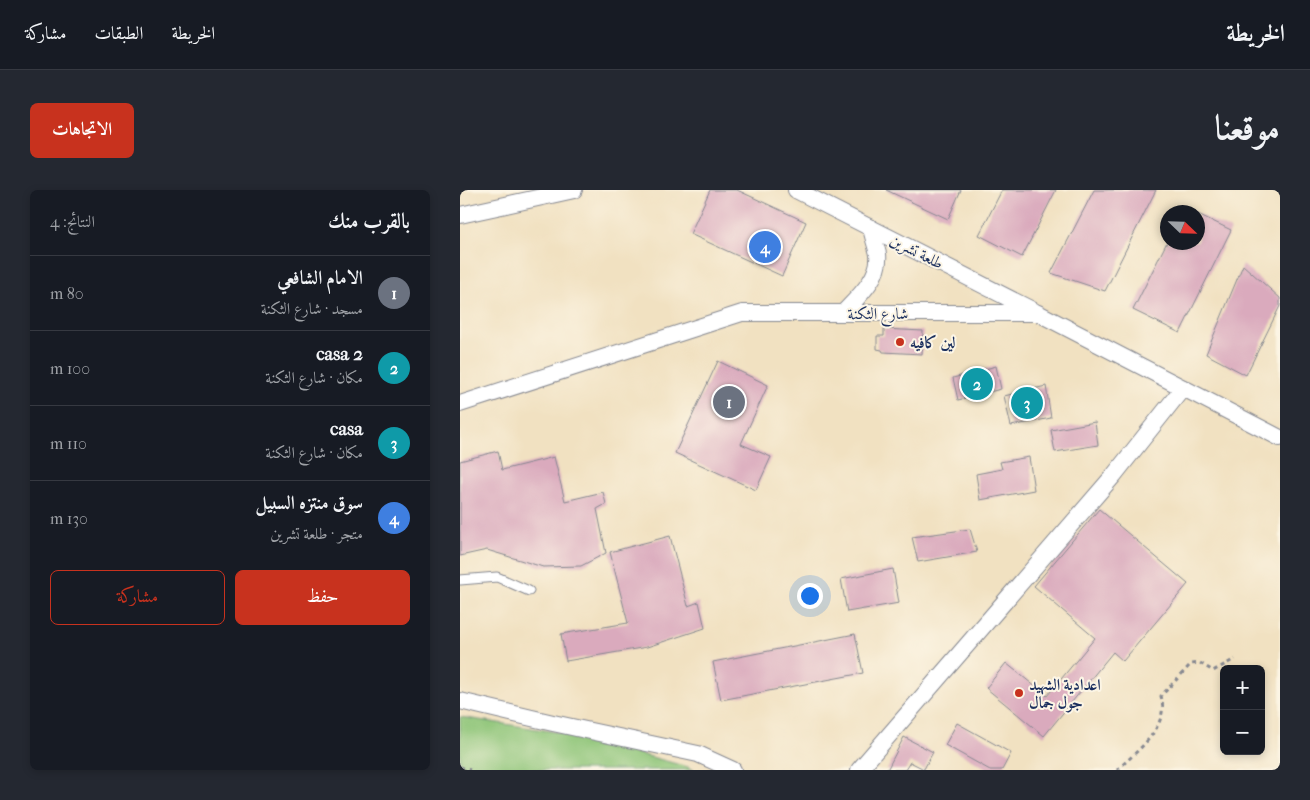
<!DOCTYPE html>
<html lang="ar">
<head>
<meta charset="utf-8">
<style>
  body { margin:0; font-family:"IM FELL French Canon",Amiri,serif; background:#242831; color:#f1f3f6; direction:rtl }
  .controls { position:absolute; right:15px; bottom:15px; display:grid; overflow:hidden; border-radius:8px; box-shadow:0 2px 8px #0003 }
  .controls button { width:45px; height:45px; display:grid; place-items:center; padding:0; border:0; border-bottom:1px solid #363941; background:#171b24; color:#f1f3f6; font:25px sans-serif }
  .compass { position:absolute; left:700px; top:15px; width:45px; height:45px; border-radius:50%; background:#171b24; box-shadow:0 2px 8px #0003; rotate:113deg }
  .you { position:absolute; left:349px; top:405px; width:18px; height:18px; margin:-12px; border:4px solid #fff; border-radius:50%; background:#1a73e8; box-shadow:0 0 0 8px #1a73e833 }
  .badge { display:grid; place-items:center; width:32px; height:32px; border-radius:50%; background:#c8321e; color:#fff; font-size:16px; font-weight:700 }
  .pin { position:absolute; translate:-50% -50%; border:2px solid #fff; box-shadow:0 1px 5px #0006 }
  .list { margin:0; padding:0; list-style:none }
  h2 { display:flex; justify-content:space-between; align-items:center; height:65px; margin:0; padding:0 20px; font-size:21px }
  h2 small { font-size:16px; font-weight:400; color:#9ea1a6 }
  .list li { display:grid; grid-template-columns:32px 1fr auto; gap:15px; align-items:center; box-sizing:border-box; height:75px; padding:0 20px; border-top:1px solid #363941 }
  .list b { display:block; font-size:19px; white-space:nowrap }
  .list p { margin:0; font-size:16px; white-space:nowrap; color:#9ea1a6 }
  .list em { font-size:16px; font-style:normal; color:#9ea1a6 }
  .actions { display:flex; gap:10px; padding:15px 20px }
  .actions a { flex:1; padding:11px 0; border:1px solid #c8321e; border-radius:8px; text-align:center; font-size:18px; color:#c8321e }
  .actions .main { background:#c8321e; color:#fff }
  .map { position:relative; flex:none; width:820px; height:580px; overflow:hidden; direction:ltr; border-radius:8px }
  header { display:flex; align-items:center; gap:30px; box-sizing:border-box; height:70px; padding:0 25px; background:#171b24; border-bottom:1px solid #363941 }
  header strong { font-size:24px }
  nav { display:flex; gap:28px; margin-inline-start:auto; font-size:18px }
  .intro { display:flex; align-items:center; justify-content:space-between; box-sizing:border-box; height:120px; padding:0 30px }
  h1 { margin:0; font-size:35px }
  .button { padding:12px 22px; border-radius:8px; background:#c8321e; color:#fff; font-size:18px; font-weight:700 }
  main { display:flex; gap:30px; padding:0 30px }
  aside { flex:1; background:#171b24; border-radius:8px; box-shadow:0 2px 8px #0003 }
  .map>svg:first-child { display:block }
  .green { fill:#8ec578; stroke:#547a6b }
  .building { fill:#daaabd }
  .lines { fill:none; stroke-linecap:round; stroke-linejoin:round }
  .lane-casing { stroke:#868890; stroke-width:11 }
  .street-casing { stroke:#868890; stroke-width:18 }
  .path { stroke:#868890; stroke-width:3; stroke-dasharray:4 4; stroke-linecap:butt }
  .lane { stroke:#fff; stroke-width:9 }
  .street { stroke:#fff; stroke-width:16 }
  .poi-dot { fill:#c8321e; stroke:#fcf5e5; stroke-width:2 }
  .labels { text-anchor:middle; stroke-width:4; stroke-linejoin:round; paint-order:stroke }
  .street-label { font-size:16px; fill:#1b2f5e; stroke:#fcf5e5 }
  .poi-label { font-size:16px; font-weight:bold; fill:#1b2f5e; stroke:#fcf5e5; text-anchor:start }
</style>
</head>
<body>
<header>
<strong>الخريطة</strong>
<nav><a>الخريطة</a><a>الطبقات</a><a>مشاركة</a></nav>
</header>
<div class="intro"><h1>موقعنا</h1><a class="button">الاتجاهات</a></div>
<main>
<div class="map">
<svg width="820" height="580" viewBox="0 0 820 580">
  <rect width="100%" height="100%" fill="#fcf5e5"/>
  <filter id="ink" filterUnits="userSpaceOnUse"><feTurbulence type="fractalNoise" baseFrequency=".02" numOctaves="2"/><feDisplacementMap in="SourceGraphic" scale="10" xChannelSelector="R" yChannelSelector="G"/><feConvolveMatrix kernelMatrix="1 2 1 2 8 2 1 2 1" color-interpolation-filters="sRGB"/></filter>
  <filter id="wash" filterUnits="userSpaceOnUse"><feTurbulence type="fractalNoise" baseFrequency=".0096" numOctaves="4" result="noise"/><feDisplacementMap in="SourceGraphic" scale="20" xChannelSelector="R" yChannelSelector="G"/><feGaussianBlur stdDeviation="1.12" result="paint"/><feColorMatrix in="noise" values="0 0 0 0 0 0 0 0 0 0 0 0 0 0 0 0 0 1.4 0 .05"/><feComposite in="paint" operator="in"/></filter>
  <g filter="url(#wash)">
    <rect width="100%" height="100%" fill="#f1e1c1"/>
    <path class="green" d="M 0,527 L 103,543 L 228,577 L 234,580 L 0,580 Z"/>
    <g id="blocks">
      <g class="building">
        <path d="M 250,0 L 277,0 L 346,32 L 322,86 L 230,44 Z"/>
        <path d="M 426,0 L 501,0 L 488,29 Z"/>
        <path d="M 542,0 L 596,0 L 562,67 L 519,45 Z"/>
        <path d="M 634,0 L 696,0 L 645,101 L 591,83 Z"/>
        <path d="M 738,24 L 771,40 L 720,143 L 673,120 L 707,52 L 738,52 Z"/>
        <path d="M 783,75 L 820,108 L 820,116 L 786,185 L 746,164 Z"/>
        <path d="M 424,139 L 463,141 L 462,164 L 423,162 L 422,160 L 417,159 L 417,146 L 424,146 Z"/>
        <path d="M 258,171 L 308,195 L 281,254 L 311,267 L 296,300 L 215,263 Z"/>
        <path d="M 536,176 L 541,199 L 498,210 L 493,188 Z"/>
        <path d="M 586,196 L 591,228 L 551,236 L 544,206 Z"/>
        <path d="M 635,232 L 638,255 L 595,262 L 591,240 Z"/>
        <path d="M 38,261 L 42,280 L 94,267 L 105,311 L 143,302 L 146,314 L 137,319 L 146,363 L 121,376 L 83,377 L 27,360 L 0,366 L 0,271 Z"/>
        <path d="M 569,267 L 574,300 L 520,310 L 516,284 L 542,279 L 540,272 Z"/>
        <path d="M 639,319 L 728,394 L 663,471 L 653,462 L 584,546 L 526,498 L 546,473 L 587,506 L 635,448 L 574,396 Z"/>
        <path d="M 510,339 L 517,362 L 458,372 L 452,347 Z"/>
        <path d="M 210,346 L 228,416 L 239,412 L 245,438 L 187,457 L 106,471 L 101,444 L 168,433 L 150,362 Z"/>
        <path d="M 433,379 L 439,413 L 387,422 L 381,389 Z"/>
        <path d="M 395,444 L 403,483 L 261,510 L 253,472 Z"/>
        <path d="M 497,533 L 551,563 L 542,580 L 530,580 L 485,555 Z"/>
        <path d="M 444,547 L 473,562 L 464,579 L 450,572 L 445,580 L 427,580 Z"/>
      </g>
    </g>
  </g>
  <g filter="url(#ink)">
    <use href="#blocks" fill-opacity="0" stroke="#868890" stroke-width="1"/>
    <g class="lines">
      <g class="lane-casing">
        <path id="lane" d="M 0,390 L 37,387 L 69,401"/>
      </g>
      <g class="street-casing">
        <g id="street">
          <path d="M 336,0 L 574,121"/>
          <path d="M 0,25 L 114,0"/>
          <path d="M 383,123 C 397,108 421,87 418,64 C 416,56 413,47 411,38"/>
          <path d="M 0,214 L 282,123 L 578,123 L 820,248"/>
          <path d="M 0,511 L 93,533 L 238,564 L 273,580"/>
          <path d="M 399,580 L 654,285 L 723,198"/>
        </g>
      </g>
      <g class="path">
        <path d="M 0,577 L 10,580"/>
        <path d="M 657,580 C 677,561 710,537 701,506 L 731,474 L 740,473 L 753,481 L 775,469"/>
      </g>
      <use href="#lane" class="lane"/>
      <use href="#street" class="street"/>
    </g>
  </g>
  <g class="poi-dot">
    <circle cx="440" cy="152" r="5"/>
    <circle cx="559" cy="503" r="5"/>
  </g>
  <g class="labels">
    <g class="street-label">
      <text transform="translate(457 61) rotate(27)" y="6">طلعة تشرين</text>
      <text x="418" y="129">شارع الثكنة</text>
    </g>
    <g class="poi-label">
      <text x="450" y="158">لين كافيه</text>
      <text x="569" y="500">اعدادية الشهيد<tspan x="569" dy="18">جول جمال</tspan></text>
    </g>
  </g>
</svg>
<div class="controls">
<button>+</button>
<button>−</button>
</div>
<svg class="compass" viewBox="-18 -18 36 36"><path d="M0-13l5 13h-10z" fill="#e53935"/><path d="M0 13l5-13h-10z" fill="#9ea1a6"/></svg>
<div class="you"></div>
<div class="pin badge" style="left:269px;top:212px;background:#6b7280">1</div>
<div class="pin badge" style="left:517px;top:194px;background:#0f9aa8">2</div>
<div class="pin badge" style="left:567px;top:213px;background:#0f9aa8">3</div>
<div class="pin badge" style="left:305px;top:57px;background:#3f7fe0">4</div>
</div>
<aside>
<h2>بالقرب منك<small>النتائج: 4</small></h2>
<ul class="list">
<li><span class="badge" style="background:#6b7280">1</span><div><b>الامام الشافعي</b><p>مسجد · شارع الثكنة</p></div><em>80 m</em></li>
<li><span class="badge" style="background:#0f9aa8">2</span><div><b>casa 2</b><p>مكان · شارع الثكنة</p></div><em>100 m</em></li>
<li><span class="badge" style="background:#0f9aa8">3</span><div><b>casa</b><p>مكان · شارع الثكنة</p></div><em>110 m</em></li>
<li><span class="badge" style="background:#3f7fe0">4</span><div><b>سوق منتزه السبيل</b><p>متجر · طلعة تشرين</p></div><em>130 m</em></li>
</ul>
<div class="actions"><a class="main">حفظ</a><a>مشاركة</a></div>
</aside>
</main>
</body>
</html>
